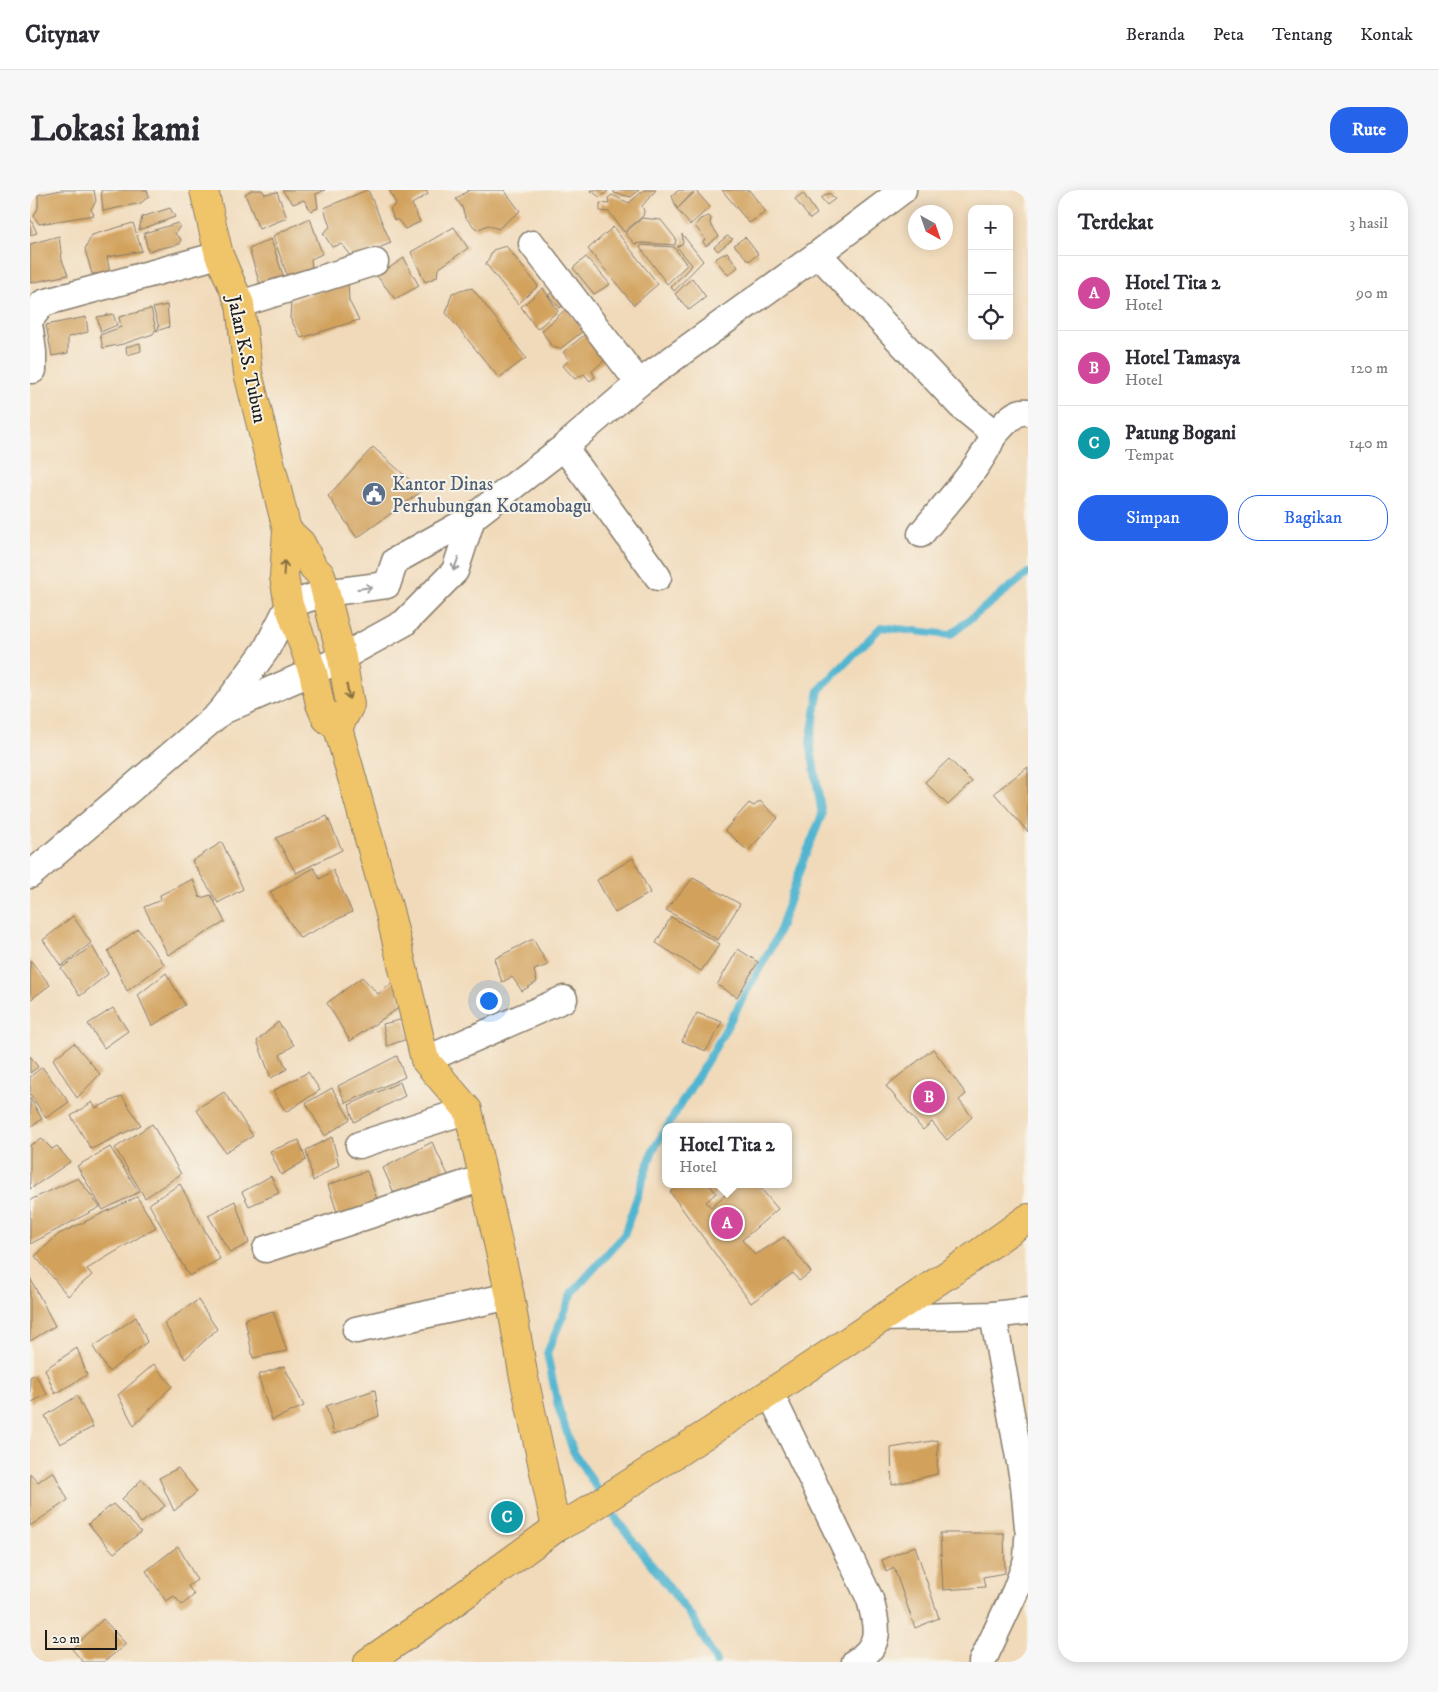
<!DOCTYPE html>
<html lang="id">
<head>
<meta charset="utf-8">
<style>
  body { margin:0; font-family:"IM FELL DW Pica",serif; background:#f7f7f7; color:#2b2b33 }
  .controls { position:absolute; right:15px; top:15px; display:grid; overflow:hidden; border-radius:10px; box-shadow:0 2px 12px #0003 }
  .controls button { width:45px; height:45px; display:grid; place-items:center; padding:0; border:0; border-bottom:1px solid #e1e1e2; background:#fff; color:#2b2b33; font:25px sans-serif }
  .compass { position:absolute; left:878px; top:15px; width:45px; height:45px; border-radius:50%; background:#fff; box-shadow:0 2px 12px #0003; rotate:140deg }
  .scale { position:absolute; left:15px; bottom:12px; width:72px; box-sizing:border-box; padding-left:5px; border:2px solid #1c1c1c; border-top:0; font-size:14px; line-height:18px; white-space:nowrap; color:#1c1c1c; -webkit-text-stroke:4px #f7f3e8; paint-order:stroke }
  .you { position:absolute; left:458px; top:810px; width:18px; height:18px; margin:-12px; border:4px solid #fff; border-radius:50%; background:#1a73e8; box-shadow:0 0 0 8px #1a73e833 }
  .badge { display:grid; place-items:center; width:32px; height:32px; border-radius:50%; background:#2563eb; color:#fff; font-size:16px; font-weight:700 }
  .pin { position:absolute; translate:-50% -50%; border:2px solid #fff; box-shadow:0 1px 5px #0006 }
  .popup { position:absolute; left:632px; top:933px; width:130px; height:65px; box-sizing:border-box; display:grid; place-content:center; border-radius:10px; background:#fff; filter:drop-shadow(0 1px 4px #0005); font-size:16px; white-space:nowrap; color:#7c7c81 }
  .popup b { font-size:19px; color:#2b2b33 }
  .popup::after { content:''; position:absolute; left:50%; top:100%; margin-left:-10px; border:10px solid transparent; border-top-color:#fff }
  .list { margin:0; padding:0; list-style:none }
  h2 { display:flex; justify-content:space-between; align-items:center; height:65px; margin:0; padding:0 20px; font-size:21px }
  h2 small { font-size:16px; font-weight:400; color:#7c7c81 }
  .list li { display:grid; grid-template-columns:32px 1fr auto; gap:15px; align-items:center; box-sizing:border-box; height:75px; padding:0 20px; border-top:1px solid #e1e1e2 }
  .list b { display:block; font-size:19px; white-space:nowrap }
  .list p { margin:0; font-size:16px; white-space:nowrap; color:#7c7c81 }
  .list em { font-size:16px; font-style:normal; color:#7c7c81 }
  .actions { display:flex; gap:10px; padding:15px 20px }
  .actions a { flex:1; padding:11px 0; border:1px solid #2563eb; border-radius:20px; text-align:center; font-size:18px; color:#2563eb }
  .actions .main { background:#2563eb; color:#fff }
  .icon { flex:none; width:28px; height:28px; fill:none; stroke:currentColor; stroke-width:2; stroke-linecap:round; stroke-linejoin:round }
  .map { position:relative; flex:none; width:998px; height:1472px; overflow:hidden; border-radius:20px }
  header { display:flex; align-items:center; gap:30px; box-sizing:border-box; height:70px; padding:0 25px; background:#fff; border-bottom:1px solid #e1e1e2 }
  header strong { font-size:24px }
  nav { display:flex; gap:28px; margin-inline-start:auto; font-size:18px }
  .intro { display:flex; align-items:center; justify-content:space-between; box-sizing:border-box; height:120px; padding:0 30px }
  h1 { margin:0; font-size:35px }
  .button { padding:12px 22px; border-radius:20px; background:#2563eb; color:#fff; font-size:18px; font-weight:700 }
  main { display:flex; gap:30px; padding:0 30px }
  aside { flex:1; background:#fff; border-radius:20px; box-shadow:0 2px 12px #0003 }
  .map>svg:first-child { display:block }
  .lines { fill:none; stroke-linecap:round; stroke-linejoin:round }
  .stream { stroke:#51b5d0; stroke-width:8 }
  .building { fill:#d2a15b }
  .minor-casing { stroke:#867b6b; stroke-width:29 }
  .highway-casing { stroke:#867b6b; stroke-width:30 }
  .minor { stroke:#fff; stroke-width:26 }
  .highway { stroke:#f0c469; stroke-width:28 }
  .oneway { stroke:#999 }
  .oneway2 { stroke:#867042 }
  .labels { text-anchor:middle; stroke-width:4; stroke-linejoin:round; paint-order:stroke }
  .street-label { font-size:19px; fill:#1c1c1c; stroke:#f7f3e8 }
  .service-label { font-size:19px; fill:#4e5e75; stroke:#f7f3e8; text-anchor:start }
</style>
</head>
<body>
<header>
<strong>Citynav</strong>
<nav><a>Beranda</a><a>Peta</a><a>Tentang</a><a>Kontak</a></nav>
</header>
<div class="intro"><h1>Lokasi kami</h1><a class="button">Rute</a></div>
<main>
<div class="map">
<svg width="998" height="1472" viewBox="0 0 998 1472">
  <rect width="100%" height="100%" fill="#f7f3e8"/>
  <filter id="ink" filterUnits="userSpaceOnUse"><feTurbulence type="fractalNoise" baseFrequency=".02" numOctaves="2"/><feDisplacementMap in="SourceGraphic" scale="10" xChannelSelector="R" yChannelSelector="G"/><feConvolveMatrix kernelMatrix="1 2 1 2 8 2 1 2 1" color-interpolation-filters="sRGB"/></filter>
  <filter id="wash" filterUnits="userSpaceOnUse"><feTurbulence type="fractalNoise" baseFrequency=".0096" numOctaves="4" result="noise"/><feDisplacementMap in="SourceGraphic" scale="20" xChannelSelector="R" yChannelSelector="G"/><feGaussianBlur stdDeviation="1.12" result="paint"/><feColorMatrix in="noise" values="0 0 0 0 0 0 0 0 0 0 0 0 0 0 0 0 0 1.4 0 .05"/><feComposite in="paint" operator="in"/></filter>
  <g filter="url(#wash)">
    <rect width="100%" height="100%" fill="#f1daba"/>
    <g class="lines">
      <g class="stream">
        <path d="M 637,937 L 685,858 L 746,749 L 773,671 L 792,625 L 780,552 L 789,500 L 851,437 L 920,445 L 998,383"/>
        <path d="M 636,939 L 623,960 L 594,1045 L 543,1102 L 517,1163 L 528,1216 L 543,1261 L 587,1330 L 664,1430 L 686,1472"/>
      </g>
    </g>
    <g id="blocks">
      <g class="building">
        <path d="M 31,0 L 64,0 L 66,11 L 61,19 L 64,25 L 9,34 L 4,26 L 8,18 L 8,5 Z"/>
        <path d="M 71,0 L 117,0 L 119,6 L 111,13 L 73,21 Z"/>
        <path d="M 222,0 L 232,0 L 235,4 L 247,2 L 257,28 L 229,39 L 215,4 Z"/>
        <path d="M 252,0 L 295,0 L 286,4 L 288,18 L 281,21 L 274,10 L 263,14 Z"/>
        <path d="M 337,0 L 338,0 L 361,53 L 323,68 L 312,54 L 302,57 L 293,43 L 300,37 L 294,18 Z"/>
        <path d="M 359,0 L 396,0 L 398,4 L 382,14 L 390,32 L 375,39 L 368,30 L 364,30 L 360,19 L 366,14 Z"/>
        <path d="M 439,0 L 474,0 L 490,21 L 468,39 L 458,35 L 447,40 L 435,27 L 432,17 L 426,9 Z"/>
        <path d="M 562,0 L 579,0 L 570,7 L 561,1 Z"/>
        <path d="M 584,0 L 609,0 L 601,7 L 584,3 Z"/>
        <path d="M 614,0 L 626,0 L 612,16 L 614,21 L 613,26 L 594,42 L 579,22 L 570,21 L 570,13 L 579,14 L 578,8 L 582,5 L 599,13 Z"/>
        <path d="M 649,0 L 665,0 L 647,19 L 642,6 Z"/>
        <path d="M 692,0 L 719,0 L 736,22 L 719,33 Z"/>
        <path d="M 666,1 L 680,17 L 660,35 L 647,19 Z"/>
        <path d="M 773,3 L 787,24 L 780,29 L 765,9 Z"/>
        <path d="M 799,3 L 805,9 L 797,15 L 791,8 Z"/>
        <path d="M 140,18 L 145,27 L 109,40 L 112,27 Z"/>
        <path d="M 679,26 L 681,28 L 680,34 L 689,46 L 676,56 L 673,52 L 675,49 L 665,36 L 670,29 Z"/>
        <path d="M 0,28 L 7,43 L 0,45 Z"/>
        <path d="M 280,28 L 292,64 L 281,69 L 282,80 L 258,88 L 243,46 Z"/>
        <path d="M 612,28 L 631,30 L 646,49 L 645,55 L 612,53 L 605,54 L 595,43 Z"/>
        <path d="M 103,33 L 112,61 L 77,67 L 80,83 L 62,84 L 55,59 L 62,45 Z"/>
        <path d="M 148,33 L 150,36 L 145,44 L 151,49 L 150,54 L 118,61 L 114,43 Z"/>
        <path d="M 424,37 L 438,58 L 408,79 L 407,87 L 395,92 L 381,62 Z"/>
        <path d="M 583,37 L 628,94 L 604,115 L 558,59 Z"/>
        <path d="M 652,44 L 673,71 L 644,101 L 641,97 L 662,75 L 647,57 L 653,53 Z"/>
        <path d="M 29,46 L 32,70 L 38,85 L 0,93 L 0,54 Z"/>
        <path d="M 697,46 L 703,49 L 688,61 L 684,57 Z"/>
        <path d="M 715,47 L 728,64 L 719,71 L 704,55 Z"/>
        <path d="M 241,49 L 254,88 L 231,98 L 219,59 Z"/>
        <path d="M 612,55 L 644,57 L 657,75 L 637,94 L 610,57 Z"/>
        <path d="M 476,56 L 508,96 L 488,114 L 456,74 L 463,60 Z"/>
        <path d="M 697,62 L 708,77 L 698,85 L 685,69 Z"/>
        <path d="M 556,67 L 580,94 L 564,104 L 543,78 Z"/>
        <path d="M 374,68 L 389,96 L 365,109 L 347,86 Z"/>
        <path d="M 662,88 L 676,107 L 659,120 L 645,104 Z"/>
        <path d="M 318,92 L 319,111 L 329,130 L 271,148 L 260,128 L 261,111 Z"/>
        <path d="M 442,98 L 496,168 L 469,188 L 416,123 L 422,103 Z"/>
        <path d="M 513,98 L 528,121 L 507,139 L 491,117 Z"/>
        <path d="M 521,103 L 526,104 L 538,110 L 530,118 L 518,105 Z"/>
        <path d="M 137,115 L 139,137 L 126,141 L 129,137 L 123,118 Z"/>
        <path d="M 537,118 L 553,141 L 530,159 L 522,157 L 512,141 Z"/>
        <path d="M 121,119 L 126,139 L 123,144 L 93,154 L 73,158 L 70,145 L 91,137 L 89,127 Z"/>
        <path d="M 83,124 L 87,135 L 71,142 L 67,127 Z"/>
        <path d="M 56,127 L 58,142 L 38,147 L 38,163 L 22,166 L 16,135 Z"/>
        <path d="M 557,143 L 576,169 L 562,181 L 565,187 L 560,191 L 554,184 L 545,189 L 533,176 L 539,170 L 533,162 Z"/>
        <path d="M 110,153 L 111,161 L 97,165 L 96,157 Z"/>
        <path d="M 343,257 L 392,301 L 327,348 L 298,306 Z"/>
        <path d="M 919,569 L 942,592 L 918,615 L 895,592 Z"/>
        <path d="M 998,577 L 998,642 L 964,603 Z"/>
        <path d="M 730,611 L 748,628 L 718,661 L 695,640 L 719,613 L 724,616 Z"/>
        <path d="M 297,626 L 312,660 L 266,683 L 246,648 Z"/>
        <path d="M 192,652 L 213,699 L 188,713 L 162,671 Z"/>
        <path d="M 603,668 L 620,703 L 585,723 L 567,690 Z"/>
        <path d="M 284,678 L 290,689 L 303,680 L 322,722 L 270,748 L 240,702 Z"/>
        <path d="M 663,688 L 710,714 L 688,750 L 636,720 Z"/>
        <path d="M 163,689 L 170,708 L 181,705 L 195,732 L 138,765 L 114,717 L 131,710 L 130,705 Z"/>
        <path d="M 43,726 L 61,753 L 31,776 L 13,750 Z"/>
        <path d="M 641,727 L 690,754 L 671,781 L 626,753 Z"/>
        <path d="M 108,739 L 134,774 L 97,801 L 78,761 Z"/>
        <path d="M 503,749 L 518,775 L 504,780 L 507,792 L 492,801 L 482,787 L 472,792 L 464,769 Z"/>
        <path d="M 62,756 L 78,784 L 50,806 L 31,778 Z"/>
        <path d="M 708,759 L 728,772 L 707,807 L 687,795 Z"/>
        <path d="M 0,770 L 20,795 L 0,810 Z"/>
        <path d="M 136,783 L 155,815 L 122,836 L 108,805 Z"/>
        <path d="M 332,787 L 348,804 L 365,791 L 373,815 L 320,851 L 297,813 Z"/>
        <path d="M 83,818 L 98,841 L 74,858 L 58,834 Z"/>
        <path d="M 667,823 L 692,832 L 676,861 L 652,851 Z"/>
        <path d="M 374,829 L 380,848 L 357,856 L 353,834 Z"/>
        <path d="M 248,832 L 264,855 L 250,865 L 257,879 L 241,888 L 227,851 Z"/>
        <path d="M 44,853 L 70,884 L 47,908 L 23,869 Z"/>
        <path d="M 903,859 L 936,904 L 929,910 L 942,927 L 917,950 L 902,932 L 893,940 L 856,896 Z"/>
        <path d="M 0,866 L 8,877 L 0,883 Z"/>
        <path d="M 367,866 L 375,887 L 316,913 L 308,896 Z"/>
        <path d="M 12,877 L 39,912 L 16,928 L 0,904 L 0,887 Z"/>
        <path d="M 278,882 L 290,900 L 256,922 L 243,901 Z"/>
        <path d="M 370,892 L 375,906 L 324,932 L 319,915 Z"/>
        <path d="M 302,898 L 320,929 L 295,946 L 276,913 Z"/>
        <path d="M 194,902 L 223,946 L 195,962 L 166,919 Z"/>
        <path d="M 92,906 L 111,935 L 61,959 L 41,926 L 62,912 L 66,918 Z"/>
        <path d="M 0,908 L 12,929 L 0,937 Z"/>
        <path d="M 122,934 L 151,984 L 115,1008 L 85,958 Z"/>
        <path d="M 302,947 L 309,975 L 283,991 L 276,960 Z"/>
        <path d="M 12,949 L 22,959 L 27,956 L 40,972 L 0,999 L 0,955 Z"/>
        <path d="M 269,950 L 276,970 L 251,985 L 240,961 Z"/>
        <path d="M 402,952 L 419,987 L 368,1012 L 353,978 Z"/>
        <path d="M 80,957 L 109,1002 L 73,1020 L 47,976 Z"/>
        <path d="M 337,981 L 350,1018 L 310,1031 L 298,995 Z"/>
        <path d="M 241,986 L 249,1003 L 219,1016 L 212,1002 Z"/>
        <path d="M 48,988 L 70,1017 L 0,1054 L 0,1010 Z"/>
        <path d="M 150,994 L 190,1069 L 159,1086 L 119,1014 Z"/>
        <path d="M 649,994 L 679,994 L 686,1003 L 676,1012 L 681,1017 L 708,994 L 727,994 L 748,1019 L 712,1050 L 725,1065 L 754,1047 L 781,1082 L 769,1091 L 763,1083 L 721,1113 L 640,1002 Z"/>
        <path d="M 107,1007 L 126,1037 L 57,1079 L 62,1085 L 38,1106 L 5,1066 L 29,1044 Z"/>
        <path d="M 205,1011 L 219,1053 L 200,1063 L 178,1025 Z"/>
        <path d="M 0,1088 L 25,1136 L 0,1151 Z"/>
        <path d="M 168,1110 L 187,1139 L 155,1169 L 134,1133 Z"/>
        <path d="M 243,1121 L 257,1161 L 223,1168 L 215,1129 Z"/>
        <path d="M 106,1127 L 117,1152 L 79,1182 L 63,1157 Z"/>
        <path d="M 47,1158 L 57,1185 L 25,1204 L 15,1179 Z"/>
        <path d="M 124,1174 L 142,1196 L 104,1236 L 88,1205 Z"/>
        <path d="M 254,1176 L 274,1216 L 242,1230 L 228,1185 Z"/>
        <path d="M 5,1184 L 17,1204 L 0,1213 L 0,1187 Z"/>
        <path d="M 345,1200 L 349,1226 L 304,1244 L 296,1216 Z"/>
        <path d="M 47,1206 L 63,1237 L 30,1254 L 15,1226 Z"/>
        <path d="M 908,1250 L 907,1284 L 862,1295 L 861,1258 Z"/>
        <path d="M 148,1278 L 167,1302 L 144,1321 L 129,1288 Z"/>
        <path d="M 23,1281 L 38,1310 L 0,1336 L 0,1283 L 8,1292 Z"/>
        <path d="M 112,1289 L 135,1316 L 111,1333 L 92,1309 Z"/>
        <path d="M 83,1314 L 111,1342 L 84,1363 L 58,1334 Z"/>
        <path d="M 910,1343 L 974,1343 L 975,1383 L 953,1387 L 955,1397 L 913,1400 Z"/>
        <path d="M 148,1356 L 167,1390 L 158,1396 L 164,1405 L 152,1415 L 144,1406 L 136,1411 L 116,1381 Z"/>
        <path d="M 885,1356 L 909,1428 L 885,1438 L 864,1378 L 856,1382 L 852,1370 Z"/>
        <path d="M 73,1429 L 96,1454 L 74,1472 L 53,1472 L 42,1459 Z"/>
      </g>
    </g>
  </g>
  <g filter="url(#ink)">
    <use href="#blocks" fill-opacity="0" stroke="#867b6b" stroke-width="1"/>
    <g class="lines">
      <g class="minor-casing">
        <g id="minor">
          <path d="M 502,54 L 609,193"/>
          <path d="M 788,64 L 931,216 L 959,239 L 963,246 C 950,279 913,316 891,344"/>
          <path d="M 210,114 L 345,72"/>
          <path d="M 0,129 L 13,113 L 189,65"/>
          <path d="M 0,140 L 3,162 L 3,180"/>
          <path d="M 963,246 C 972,237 984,219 998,222"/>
          <path d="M 534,257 L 628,387"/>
          <path d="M 190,522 L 298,475 L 374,433 L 425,381 L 442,328"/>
          <path d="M 0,685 L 190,523 L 236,460 L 259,415 L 294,403 L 357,395 L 365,371 L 442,328 L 534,257 L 609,193 L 788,64 L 873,0"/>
          <path d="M 395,870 L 534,809"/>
          <path d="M 329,955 L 438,920"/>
          <path d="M 236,1059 L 453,988"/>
          <path d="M 963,1125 L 994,1295 L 998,1338"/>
          <path d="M 853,1128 L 963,1125 L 998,1121"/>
          <path d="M 326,1140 L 480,1106"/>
          <path d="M 740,1203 L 840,1409 C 847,1436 853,1455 825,1472"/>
          <path d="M 952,1472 L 985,1402 L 997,1370 L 998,1349"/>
        </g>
      </g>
      <g class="highway-casing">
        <g id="highway">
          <path d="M 174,0 L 189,65 L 210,114 L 218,183 L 257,340 L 254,387 L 259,415 L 283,482 L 290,514 L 296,528 L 308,538 L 359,720 L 395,870 L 438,920 L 480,1106 L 493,1183 L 526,1338"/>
          <path d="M 257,340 L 271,353 L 283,377 L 291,385 L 312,468 L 320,515 L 308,538"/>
          <path d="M 338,1472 L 401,1429 L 526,1338 L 549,1326 L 740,1203 L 935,1073 L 998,1028"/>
        </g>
      </g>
      <use href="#minor" class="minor"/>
      <use href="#highway" class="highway"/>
    </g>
    <defs><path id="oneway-shaft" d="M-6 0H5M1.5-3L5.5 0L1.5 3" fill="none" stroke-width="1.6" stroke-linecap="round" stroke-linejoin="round" transform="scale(1.25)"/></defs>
    <g class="oneway">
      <use href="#oneway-shaft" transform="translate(426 374) rotate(111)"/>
      <use href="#oneway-shaft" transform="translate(335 398) rotate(-8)"/>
    </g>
    <g class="oneway2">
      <use href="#oneway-shaft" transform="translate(254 378) rotate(-86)"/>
      <use href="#oneway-shaft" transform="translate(318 502) rotate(81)"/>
    </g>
  </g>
  <defs>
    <g id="civic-disc" transform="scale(1.25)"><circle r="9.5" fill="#5c6f8a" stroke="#f7f3e8"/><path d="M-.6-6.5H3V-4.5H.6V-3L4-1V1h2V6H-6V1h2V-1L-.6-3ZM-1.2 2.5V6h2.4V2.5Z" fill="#fff"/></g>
  </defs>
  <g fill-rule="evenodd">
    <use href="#civic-disc" x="344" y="304"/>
  </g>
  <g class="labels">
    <g class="street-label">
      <text transform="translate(218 169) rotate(78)" y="7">Jalan K.S. Tubun</text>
    </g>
    <g class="service-label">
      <text x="362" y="300">Kantor Dinas<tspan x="362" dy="22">Perhubungan Kotamobagu</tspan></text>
    </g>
  </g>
</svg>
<div class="controls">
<button>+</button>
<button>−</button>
<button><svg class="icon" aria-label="locate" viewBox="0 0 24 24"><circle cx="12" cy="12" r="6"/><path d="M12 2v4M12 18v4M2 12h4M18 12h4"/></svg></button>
</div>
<svg class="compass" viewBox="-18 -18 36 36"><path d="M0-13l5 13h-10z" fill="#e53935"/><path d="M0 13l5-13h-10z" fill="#7c7c81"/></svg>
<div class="scale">20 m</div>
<div class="you"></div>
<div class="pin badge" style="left:697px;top:1033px;background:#d1479c">A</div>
<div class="popup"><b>Hotel Tita 2</b>Hotel</div>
<div class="pin badge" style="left:899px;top:907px;background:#d1479c">B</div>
<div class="pin badge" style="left:477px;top:1327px;background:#0f9aa8">C</div>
</div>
<aside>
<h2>Terdekat<small>3 hasil</small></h2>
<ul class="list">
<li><span class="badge" style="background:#d1479c">A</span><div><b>Hotel Tita 2</b><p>Hotel</p></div><em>90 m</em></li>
<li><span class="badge" style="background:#d1479c">B</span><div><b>Hotel Tamasya</b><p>Hotel</p></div><em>120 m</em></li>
<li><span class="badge" style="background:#0f9aa8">C</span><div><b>Patung Bogani</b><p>Tempat</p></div><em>140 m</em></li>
</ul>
<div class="actions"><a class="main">Simpan</a><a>Bagikan</a></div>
</aside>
</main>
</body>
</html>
